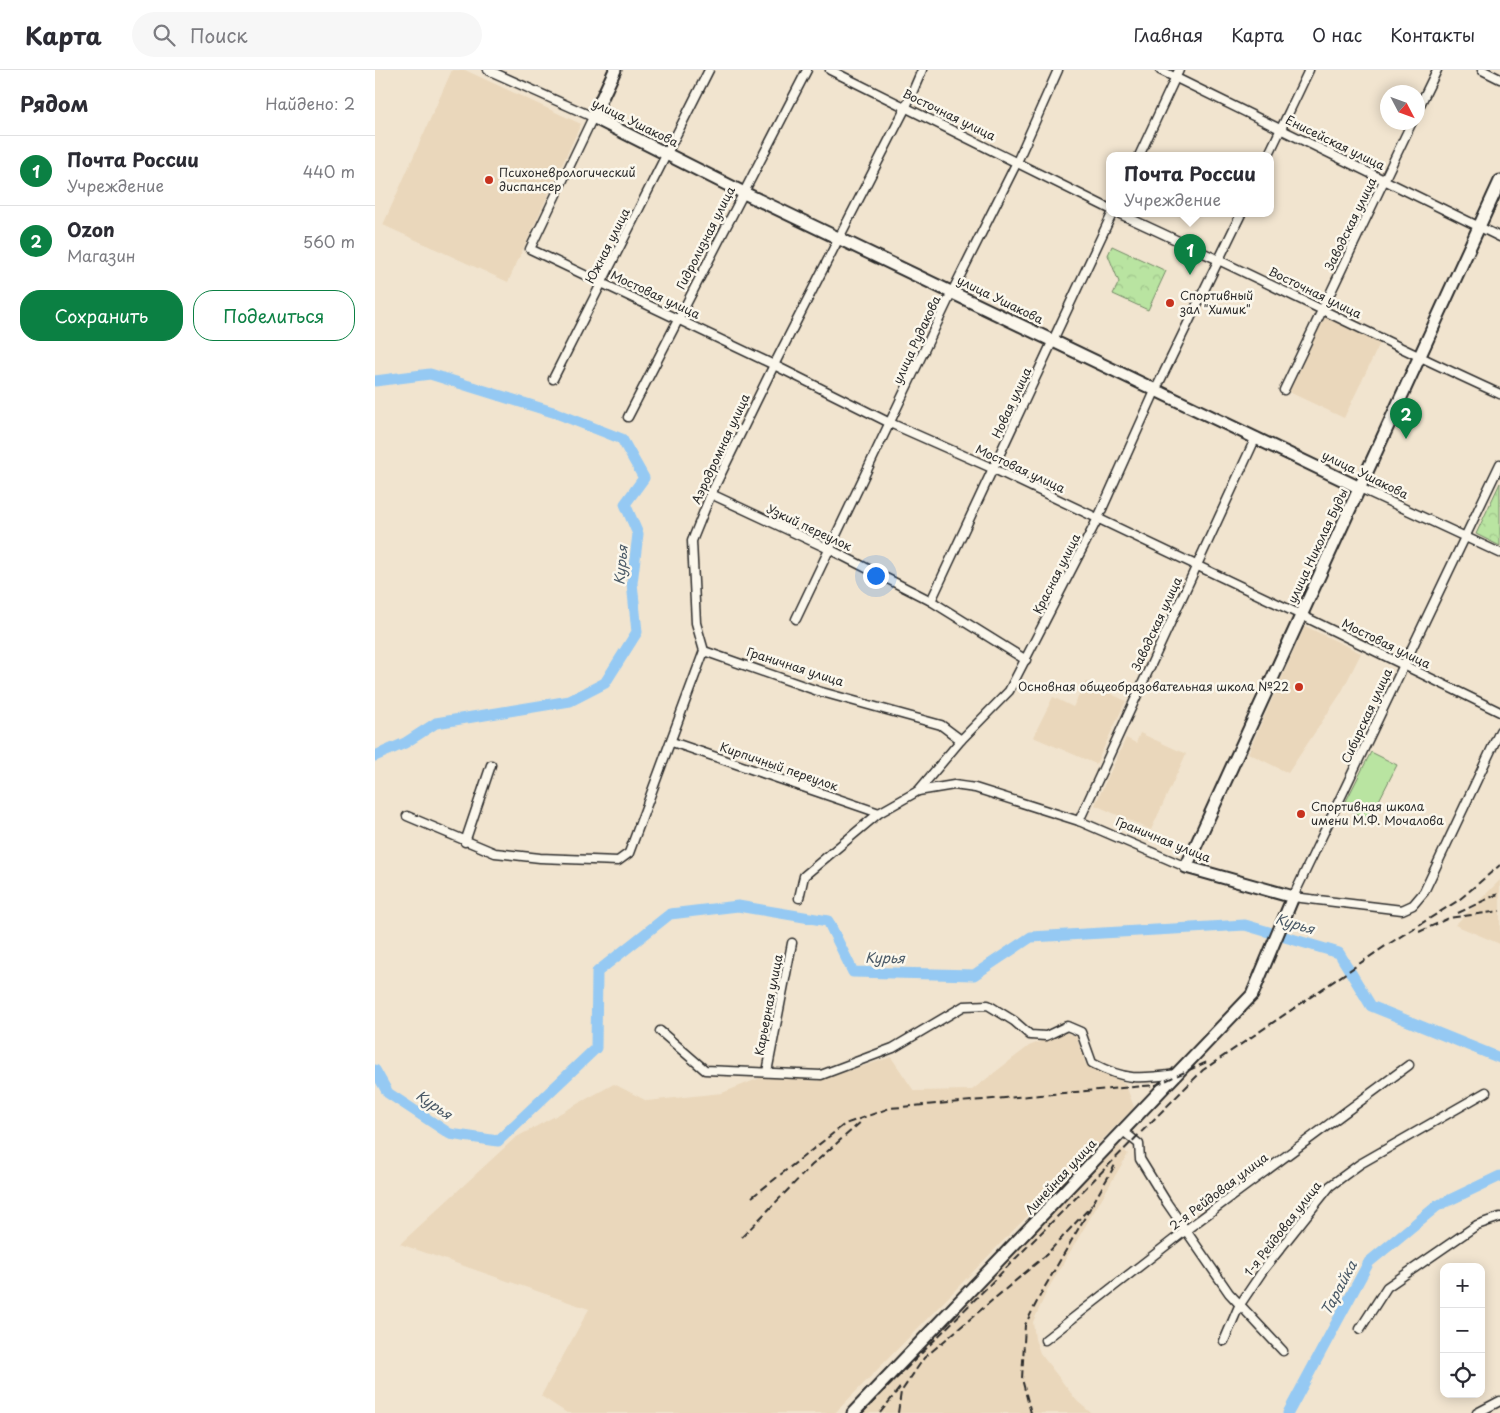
<!DOCTYPE html>
<html lang="ru">
<head>
<meta charset="utf-8">
<style>
  body { margin:0; font-family:"Playpen Sans",sans-serif; background:#f7f7f7; color:#2b2b33 }
  .controls { position:absolute; right:15px; bottom:15px; display:grid; overflow:hidden; border-radius:10px; box-shadow:0 2px 12px #0003 }
  .controls button { width:45px; height:45px; display:grid; place-items:center; padding:0; border:0; border-bottom:1px solid #e1e1e2; background:#fff; color:#2b2b33; font:25px sans-serif }
  .compass { position:absolute; left:1005px; top:15px; width:45px; height:45px; border-radius:50%; background:#fff; box-shadow:0 2px 12px #0003; rotate:131deg }
  .you { position:absolute; left:500px; top:505px; width:18px; height:18px; margin:-12px; border:4px solid #fff; border-radius:50%; background:#1a73e8; box-shadow:0 0 0 8px #1a73e833 }
  .badge { display:grid; place-items:center; width:32px; height:32px; border-radius:50%; background:#0b8043; color:#fff; font-size:16px; font-weight:700 }
  .pin { position:absolute; translate:-50% -41px; filter:drop-shadow(0 1px 2px #0008) }
  .pin::after { content:''; position:absolute; top:26px; width:18px; height:15px; background:inherit; clip-path:polygon(0 0,100% 0,50% 100%) }
  .popup { position:absolute; left:731px; top:82px; width:168px; height:65px; box-sizing:border-box; display:grid; place-content:center; border-radius:10px; background:#fff; filter:drop-shadow(0 1px 4px #0005); font-size:16px; white-space:nowrap; color:#7c7c81 }
  .popup b { font-size:19px; color:#2b2b33 }
  .popup::after { content:''; position:absolute; left:50%; top:100%; margin-left:-10px; border:10px solid transparent; border-top-color:#fff }
  .list { margin:0; padding:0; list-style:none }
  h2 { display:flex; justify-content:space-between; align-items:center; height:65px; margin:0; padding:0 20px; font-size:21px }
  h2 small { font-size:16px; font-weight:400; color:#7c7c81 }
  .list li { display:grid; grid-template-columns:32px 1fr auto; gap:15px; align-items:center; box-sizing:border-box; height:70px; padding:0 20px; border-top:1px solid #e1e1e2 }
  .list b { display:block; font-size:19px; white-space:nowrap }
  .list p { margin:0; font-size:16px; white-space:nowrap; color:#7c7c81 }
  .list em { font-size:16px; font-style:normal; color:#7c7c81 }
  .actions { display:flex; gap:10px; padding:15px 20px }
  .actions a { flex:1; padding:11px 0; border:1px solid #0b8043; border-radius:20px; text-align:center; font-size:18px; color:#0b8043 }
  .actions .main { background:#0b8043; color:#fff }
  .icon { flex:none; width:28px; height:28px; fill:none; stroke:currentColor; stroke-width:2; stroke-linecap:round; stroke-linejoin:round }
  .map { position:relative; flex:none; width:1125px; height:1343px; overflow:hidden }
  header { display:flex; align-items:center; gap:30px; box-sizing:border-box; height:70px; padding:0 25px; background:#fff; border-bottom:1px solid #e1e1e2 }
  header strong { font-size:24px }
  nav { display:flex; gap:28px; margin-inline-start:auto; font-size:18px }
  .search { width:350px; height:45px; background:#f7f7f7; display:flex; align-items:center; gap:12px; box-sizing:border-box; padding:0 18px; border-radius:28px; color:#7c7c81; font-size:19px }
  main { display:flex }
  aside { flex:1; background:#fff }
  .map>svg:first-child { display:block }
  .built { fill:#ead7bb }
  .park { fill:url(#park-crowns); stroke:#728866 }
  .pitch { fill:#b9e4a1; stroke:#728866 }
  .lines { fill:none; stroke-linecap:round; stroke-linejoin:round }
  .river { stroke:#95c9f3; stroke-width:11 }
  .street-casing { stroke:#2b2b2b; stroke-width:11 }
  .secondary-casing { stroke:#2b2b2b; stroke-width:15 }
  .street { stroke:#fbf7ec; stroke-width:8 }
  .secondary { stroke:#fbf7ec; stroke-width:11 }
  .rail { stroke:#2b2b2b; stroke-width:2; stroke-dasharray:8 4; stroke-linecap:butt }
  .poi-dot { fill:#c8321e; stroke:#fbf7ec; stroke-width:2 }
  .labels { text-anchor:middle; stroke-width:5; stroke-linejoin:round; paint-order:stroke }
  .street-label { font-size:12px; fill:#2b2b2b; stroke:#fbf7ec }
  .poi-label { font-size:12px; fill:#2b2b2b; stroke:#fbf7ec; text-anchor:start }
  .water-label { font-size:14px; font-style:italic; fill:#4b5a67; stroke:#fbf7ec }
</style>
</head>
<body>
<header>
<strong>Карта</strong>
<div class="search"><svg class="icon" aria-label="search" viewBox="0 0 24 24"><circle cx="10" cy="10" r="6"/><path d="M15 15l6 6"/></svg>Поиск</div>
<nav><a>Главная</a><a>Карта</a><a>О нас</a><a>Контакты</a></nav>
</header>
<main>
<aside>
<h2>Рядом<small>Найдено: 2</small></h2>
<ul class="list">
<li><span class="badge">1</span><div><b>Почта России</b><p>Учреждение</p></div><em>440 m</em></li>
<li><span class="badge">2</span><div><b>Ozon</b><p>Магазин</p></div><em>560 m</em></li>
</ul>
<div class="actions"><a class="main">Сохранить</a><a>Поделиться</a></div>
</aside>
<div class="map">
<svg width="1125" height="1343" viewBox="0 0 1125 1343">
  <defs>
    <pattern id="park-crowns" width="20" height="18" patternUnits="userSpaceOnUse" patternTransform="scale(1.25)"><rect width="20" height="18" fill="#b9e4a1"/><path d="M2 6a3 3 0 1 1 6 0M12 15a3 3 0 1 1 6 0" fill="none" stroke="#9fc48b"/></pattern>
  </defs>
  <rect width="100%" height="100%" fill="#f1e4cf"/>
  <filter id="ink" filterUnits="userSpaceOnUse"><feTurbulence type="fractalNoise" baseFrequency=".02" numOctaves="2"/><feDisplacementMap in="SourceGraphic" scale="10" xChannelSelector="R" yChannelSelector="G"/><feConvolveMatrix kernelMatrix="1 2 1 2 8 2 1 2 1" color-interpolation-filters="sRGB"/></filter>
  <g filter="url(#ink)">
    <g class="built">
      <path d="M 77,0 L 90,0 L 206,54 L 133,212 L 8,155 Z"/>
      <path d="M 951,245 L 1006,271 L 969,348 L 914,322 Z"/>
      <path d="M 930,556 L 986,583 L 966,623 L 913,703 L 873,683 Z"/>
      <path d="M 711,612 L 751,631 L 721,694 L 658,667 L 678,627 L 698,637 Z"/>
      <path d="M 765,663 L 811,684 L 776,760 L 720,735 L 751,668 L 761,673 Z"/>
      <path d="M 1125,810 L 1125,874 L 1080,855 Z"/>
      <path d="M 689,962 L 701,966 L 711,995 L 750,1013 L 759,1037 L 460,1343 L 192,1343 L 166,1326 L 214,1239 L 25,1174 L 140,1068 L 239,1014 L 272,1031 L 347,1023 L 390,1006 L 443,1011 L 516,987 L 539,1021 L 597,1020 L 654,976 Z"/>
      <path d="M 742,1074 L 753,1084 L 673,1219 L 658,1252 L 660,1269 L 665,1283 L 702,1331 L 716,1343 L 484,1343 Z"/>
    </g>
    <g class="park">
      <path d="M 737,176 L 791,201 L 773,240 L 738,224 L 744,212 L 733,185 Z"/>
      <path d="M 1125,413 L 1125,476 L 1101,464 Z"/>
    </g>
    <path class="pitch" d="M 996,682 L 1022,695 L 994,750 L 968,737 Z"/>
    <g class="lines">
      <g class="river">
        <path d="M 0,311 L 55,304 L 181,343 L 247,369 L 269,408 L 250,434 L 263,464 L 257,513 L 262,562 L 230,613 L 195,631 L 61,653 L 30,673 L 0,686"/>
        <path d="M 0,1000 L 13,1023 L 75,1064 L 123,1071 L 221,978 L 222,902 L 295,844 L 363,836 L 453,851 L 478,902 L 599,905 L 656,867 L 870,855 L 964,883 L 996,936 L 1125,988"/>
        <path d="M 913,1343 L 994,1192 L 1062,1136 L 1125,1106"/>
      </g>
      <g class="street-casing">
        <g id="street">
          <path d="M 113,0 L 218,47 L 155,179 L 399,295 L 515,353 L 619,399 L 926,545 L 1125,642"/>
          <path d="M 455,0 L 735,139"/>
          <path d="M 785,0 L 1125,167"/>
          <path d="M 1107,0 L 1125,9"/>
          <path d="M 1042,41 L 1062,0"/>
          <path d="M 764,86 L 804,0"/>
          <path d="M 893,86 L 934,0"/>
          <path d="M 745,144 C 873,202 997,266 1125,324"/>
          <path d="M 178,309 L 334,0"/>
          <path d="M 909,320 L 1037,52"/>
          <path d="M 253,347 L 432,0"/>
          <path d="M 1125,394 L 918,827 L 1027,840 L 1038,835 L 1049,822 L 1125,661"/>
          <path d="M 985,418 L 1125,483"/>
          <path d="M 336,424 L 454,479 L 556,531 L 651,590"/>
          <path d="M 556,531 L 737,144"/>
          <path d="M 421,549 L 577,222 L 642,92 L 683,0"/>
          <path d="M 329,581 L 443,621 L 566,655 L 586,670"/>
          <path d="M 297,672 L 504,743"/>
          <path d="M 543,721 L 579,715 L 600,718 L 704,751 L 811,797"/>
          <path d="M 32,746 L 120,783 L 165,788 L 243,791 L 254,783 L 329,581 L 321,553 L 317,471 L 336,424 L 399,295 L 531,37 L 547,0"/>
          <path d="M 704,751 L 881,367"/>
          <path d="M 90,772 L 116,695"/>
          <path d="M 424,828 L 429,806 L 504,743 L 543,721 L 586,670 L 634,621 L 723,448 L 781,319 L 866,144"/>
          <path d="M 285,961 L 330,1000 L 446,1005 L 518,978 L 589,936 L 613,935 L 639,951 L 655,965 L 671,966 L 692,956 L 706,962 L 717,993 C 751,1011 765,1009 802,1004"/>
          <path d="M 392,1002 L 417,873"/>
          <path d="M 748,1061 L 764,1074 L 765,1089 L 792,1133 L 854,1223 L 908,1281"/>
          <path d="M 985,1259 L 1012,1217 L 1102,1155 L 1125,1147"/>
          <path d="M 670,1270 L 811,1160 L 1034,995"/>
          <path d="M 849,1271 L 864,1236 L 889,1199 L 955,1116 L 985,1094 L 1111,1022"/>
          <path d="M 1102,1343 L 1125,1331"/>
        </g>
      </g>
      <g class="secondary-casing">
        <g id="secondary">
          <path d="M 240,0 L 218,47 L 367,122 L 985,418"/>
          <path d="M 478,1343 L 877,925 L 918,827 L 811,797 L 1125,111"/>
        </g>
      </g>
      <use href="#street" class="street"/>
      <use href="#secondary" class="secondary"/>
      <g class="rail">
        <path d="M 1083,843 L 1125,823"/>
        <path d="M 1044,862 L 1074,848 L 1125,841"/>
        <path d="M 377,1127 L 470,1054 L 515,1038 L 781,1015 L 832,992"/>
        <path d="M 367,1167 L 437,1095 L 487,1051"/>
        <path d="M 487,1343 L 828,1000 L 1012,875 L 1084,830 L 1125,795"/>
        <path d="M 505,1343 L 527,1315"/>
        <path d="M 523,1343 L 526,1322 L 549,1288 L 671,1185 L 717,1135"/>
        <path d="M 656,1343 L 647,1309 L 650,1255 L 668,1220 L 740,1095"/>
      </g>
    </g>
  </g>
  <g class="poi-dot">
    <circle cx="114" cy="110" r="5"/>
    <circle cx="795" cy="233" r="5"/>
    <circle cx="924" cy="617" r="5"/>
    <circle cx="926" cy="744" r="5"/>
  </g>
  <g class="labels">
    <g class="street-label">
      <text transform="translate(574 45) rotate(26)" y="4">Восточная улица</text>
      <text transform="translate(260 53) rotate(26)" y="4">улица Ушакова</text>
      <text transform="translate(960 73) rotate(26)" y="4">Енисейская улица</text>
      <text transform="translate(976 154) rotate(-64)" y="4">Заводская улица</text>
      <text transform="translate(331 168) rotate(-63)" y="4">Гидролизная улица</text>
      <text transform="translate(233 176) rotate(-63)" y="4">Южная улица</text>
      <text transform="translate(940 223) rotate(26)" y="4">Восточная улица</text>
      <text transform="translate(280 225) rotate(25)" y="4">Мостовая улица</text>
      <text transform="translate(625 230) rotate(26)" y="4">улица Ушакова</text>
      <text transform="translate(542 270) rotate(-65)" y="4">улица Рудакова</text>
      <text transform="translate(637 333) rotate(-65)" y="4">Новая улица</text>
      <text transform="translate(346 379) rotate(-65)" y="4">Аэродромная улица</text>
      <text transform="translate(645 399) rotate(25)" y="4">Мостовая улица</text>
      <text transform="translate(990 405) rotate(26)" y="4">улица Ушакова</text>
      <text transform="translate(434 458) rotate(25)" y="4">Узкий переулок</text>
      <text transform="translate(943 476) rotate(-65)" y="4">улица Николая Буды</text>
      <text transform="translate(682 504) rotate(-63)" y="4">Красная улица</text>
      <text transform="translate(782 554) rotate(-65)" y="4">Заводская улица</text>
      <text transform="translate(1011 574) rotate(26)" y="4">Мостовая улица</text>
      <text transform="translate(420 597) rotate(18)" y="4">Граничная улица</text>
      <text transform="translate(992 646) rotate(-65)" y="4">Сибирская улица</text>
      <text transform="translate(404 697) rotate(19)" y="4">Кирпичный переулок</text>
      <text transform="translate(788 770) rotate(22)" y="4">Граничная улица</text>
      <text transform="translate(394 935) rotate(-79)" y="4">Карьерная улица</text>
      <text transform="translate(686 1107) rotate(-47)" y="4">Линейная улица</text>
      <text transform="translate(844 1122) rotate(-37)" y="4">2-я Рейдовая улица</text>
      <text transform="translate(908 1159) rotate(-52)" y="4">1-я Рейдовая улица</text>
    </g>
    <g class="poi-label">
      <text x="124" y="107">Психоневрологический<tspan x="124" dy="14">диспансер</tspan></text>
      <text x="805" y="230">Спортивный<tspan x="805" dy="14">зал "Химик"</tspan></text>
      <text x="914" y="621" text-anchor="end">Основная общеобразовательная школа №22</text>
      <text x="936" y="741">Спортивная школа<tspan x="936" dy="14">имени М.Ф. Мочалова</tspan></text>
    </g>
    <g class="water-label">
      <text transform="translate(246 495) rotate(-85)" y="5">Курья</text>
      <text transform="translate(920 854) rotate(17)" y="5">Курья</text>
      <text transform="translate(510 888) rotate(1)" y="5">Курья</text>
      <text transform="translate(59 1035) rotate(34)" y="5">Курья</text>
      <text transform="translate(964 1218) rotate(-62)" y="5">Тарайка</text>
    </g>
  </g>
</svg>
<div class="controls">
<button>+</button>
<button>−</button>
<button><svg class="icon" aria-label="locate" viewBox="0 0 24 24"><circle cx="12" cy="12" r="6"/><path d="M12 2v4M12 18v4M2 12h4M18 12h4"/></svg></button>
</div>
<svg class="compass" viewBox="-18 -18 36 36"><path d="M0-13l5 13h-10z" fill="#e53935"/><path d="M0 13l5-13h-10z" fill="#7c7c81"/></svg>
<div class="you"></div>
<div class="pin badge" style="left:815px;top:205px">1</div>
<div class="popup"><b>Почта России</b>Учреждение</div>
<div class="pin badge" style="left:1031px;top:369px">2</div>
</div>
</main>
</body>
</html>
